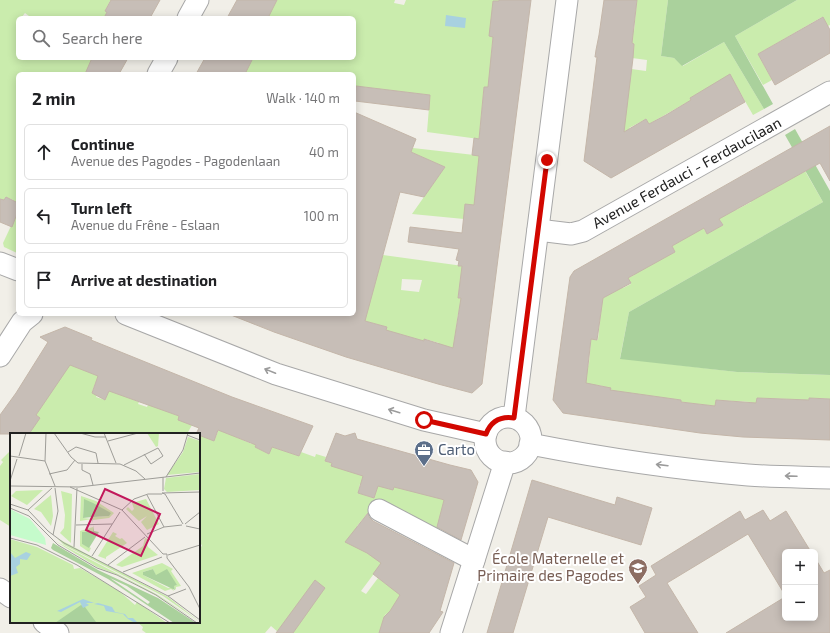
<!DOCTYPE html>
<html lang="en">
<head>
<meta charset="utf-8">
<style>
  body { margin:0; font-family:"Exo 2",sans-serif; background:#f2f2f2; color:#202124 }
  .controls { position:absolute; right:12px; bottom:12px; display:grid; overflow:hidden; border-radius:6px; box-shadow:0 2px 10px #0003 }
  .controls button { width:36px; height:36px; display:grid; place-items:center; padding:0; border:0; border-bottom:1px solid #e0e0e0; background:#fff; color:#202124; font:20px sans-serif }
  .stop { position:absolute; width:12px; height:12px; margin:-9px; border:3px solid #d20700; border-radius:50%; background:#fff }
  .stop.end { background:#d20700; border-color:#fff; box-shadow:0 1px 4px #0008 }
  .list { margin:0; padding:0; list-style:none }
  h2 { display:flex; justify-content:space-between; align-items:center; height:52px; margin:0; padding:0 16px; font-size:17px }
  h2 small { font-size:13px; font-weight:400; color:#757577 }
  .list li { display:grid; grid-template-columns:26px 1fr auto; gap:12px; align-items:center; box-sizing:border-box; height:56px; margin:0 8px 8px; padding:0 8px; border:1px solid #e0e0e0; border-radius:6px }
  .list b { display:block; font-size:15px; white-space:nowrap }
  .list p { margin:0; font-size:13px; white-space:nowrap; color:#757577 }
  .list em { font-size:13px; font-style:normal; color:#757577 }
  .icon { flex:none; width:22px; height:22px; fill:none; stroke:currentColor; stroke-width:2; stroke-linecap:round; stroke-linejoin:round }
  .map { position:relative; flex:none; width:830px; height:633px; overflow:hidden }
  .search { position:absolute; background:#fff; box-shadow:0 2px 10px #0003; left:16px; top:16px; width:340px; height:44px; display:flex; align-items:center; gap:10px; box-sizing:border-box; padding:0 14px; border-radius:6px; color:#757577; font-size:15px }
  .panel { position:absolute; background:#fff; box-shadow:0 2px 10px #0003; left:16px; top:72px; width:340px; height:244px; border-radius:6px }
  .map>svg:first-child { display:block }
  .grass { fill:#caecad; fill-rule:evenodd }
  .forest { fill:#aad19c }
  .water { fill:#a8d1e0 }
  .building { fill:#c7beb7; stroke:#c4b6a9 }
  .lines { fill:none; stroke-linecap:round; stroke-linejoin:round }
  .minor-casing { stroke:#a8a8a8; stroke-width:23 }
  .minor { stroke:#fff; stroke-width:21 }
  .oneway { stroke:#9b9b9b }
  .route { stroke:#d20700; stroke-width:5 }
  .labels { text-anchor:middle; stroke-width:4; stroke-linejoin:round; paint-order:stroke }
  .street-label { font-size:15px; fill:#212121; stroke:#fff }
  .service-label { font-size:15px; fill:#4e5e75; stroke:#fff; text-anchor:start }
  .education-label { font-size:15px; fill:#785e54; stroke:#fff; text-anchor:end }
  .inset-road { fill:none; stroke:#9e9d98; stroke-width:1 }
  .view { fill:#c2185b; fill-opacity:0.15; stroke:#c2185b; stroke-width:2 }
  .inset-edge { fill:none; stroke:#212121; stroke-width:2 }
</style>
</head>
<body>
<div class="map">
<svg width="830" height="633" viewBox="0 0 830 633">
  <rect width="100%" height="100%" fill="#f1efe8"/>
  <g class="grass">
    <path d="M 0,0 L 114,0 L 113,3 L 110,1 L 105,11 L 107,12 L 104,18 L 28,18 L 29,16 L 25,13 L 21,18 L 18,18 L 18,58 L 94,58 L 85,74 L 18,74 L 18,206 L 13,200 L 6,197 L 4,200 L 0,199 Z"/>
    <path d="M 272,0 L 276,2 L 277,0 L 395,0 L 394,3 L 404,5 L 406,0 L 499,0 L 499,1 L 493,1 L 493,37 L 491,54 L 492,55 L 490,87 L 484,87 L 479,139 L 427,132 L 430,95 L 354,86 L 354,74 L 241,74 L 245,73 L 253,58 L 354,58 L 354,18 L 269,18 L 264,15 Z"/>
    <path d="M 637,0 L 668,0 L 661,56 L 674,58 L 683,66 L 724,42 L 764,109 L 753,115 L 730,75 L 690,98 L 691,100 L 649,124 L 646,119 L 629,128 L 633,136 L 617,145 L 624,68 L 646,71 L 647,60 L 632,58 L 634,44 L 628,43 L 629,31 L 634,31 Z"/>
    <path d="M 797,0 L 830,0 L 830,25 L 828,26 L 822,17 L 758,54 L 772,80 L 763,85 L 735,36 Z"/>
    <path d="M 413,148 L 483,156 L 476,205 L 464,219 L 412,214 L 445,167 L 411,152 Z"/>
    <path d="M 805,171 L 823,202 L 629,312 L 620,358 L 737,372 L 830,375 L 830,399 L 813,398 L 809,400 L 808,405 L 789,399 L 757,398 L 756,409 L 751,409 L 751,402 L 716,400 L 715,406 L 681,402 L 681,400 L 628,393 L 610,394 L 610,390 L 607,389 L 606,387 L 598,385 L 582,386 L 589,363 L 591,339 L 598,340 L 601,309 L 598,301 L 610,294 L 607,289 L 619,283 L 623,288 L 631,284 L 628,278 L 634,275 L 633,272 L 675,252 L 672,246 L 702,226 L 707,234 L 723,225 L 717,215 L 733,206 L 736,210 L 751,202 L 750,198 L 760,196 Z"/>
    <path d="M 18,211 L 18,253 L 17,253 L 4,247 L 3,243 Z"/>
    <path d="M 383,255 L 463,266 L 458,297 L 463,298 L 458,314 L 456,329 L 462,349 L 438,350 L 439,343 L 425,339 L 424,341 L 399,334 L 397,338 L 385,334 L 387,327 L 365,321 L 354,314 ZM 402,279 L 422,280 L 419,292 L 401,290 Z"/>
    <path d="M 72,359 L 99,374 L 92,392 L 97,395 L 96,397 L 105,400 L 110,389 L 124,396 L 139,402 L 138,404 L 147,407 L 150,400 L 173,408 L 171,413 L 179,416 L 192,425 L 187,434 L 24,434 L 34,426 L 40,418 L 36,415 Z"/>
    <path d="M 222,422 L 236,437 L 252,444 L 256,437 L 259,438 L 255,447 L 269,454 L 272,447 L 299,456 L 301,452 L 315,457 L 316,454 L 326,457 L 325,461 L 364,475 L 362,484 L 360,484 L 358,493 L 374,498 L 379,482 L 387,485 L 386,488 L 393,490 L 394,487 L 442,497 L 441,499 L 454,503 L 442,518 L 438,533 L 372,508 L 357,526 L 362,548 L 382,563 L 361,591 L 366,594 L 378,578 L 390,587 L 404,572 L 397,617 L 389,612 L 385,615 L 383,620 L 386,624 L 386,633 L 288,633 L 278,632 L 271,626 L 265,633 L 146,633 L 142,630 L 143,627 L 137,622 L 199,622 L 199,552 L 202,545 L 199,543 L 199,435 L 214,441 Z"/>
    <path d="M 11,450 L 11,527 L 0,520 L 0,466 L 3,462 L 1,460 Z"/>
  </g>
  <g class="forest">
    <path d="M 668,0 L 797,0 L 735,36 L 773,104 L 764,109 L 724,42 L 682,66 L 674,58 L 661,56 Z"/>
    <path d="M 795,129 L 830,191 L 830,375 L 737,372 L 620,359 L 629,312 L 823,202 L 785,135 Z"/>
  </g>
  <path class="water" d="M 446,15 L 466,18 L 465,28 L 445,26 Z"/>
  <g class="building">
    <path d="M 111,0 L 160,0 L 150,18 L 104,18 L 107,12 L 105,11 Z"/>
    <path d="M 237,0 L 277,0 L 268,18 L 227,18 Z"/>
    <path d="M 499,0 L 531,0 L 482,384 L 472,393 L 438,384 L 346,357 L 274,332 L 231,315 L 231,314 L 354,314 L 354,112 L 416,139 L 411,152 L 445,167 L 424,197 L 400,192 L 365,321 L 387,327 L 386,330 L 424,341 L 424,339 L 453,348 L 461,298 L 458,298 L 462,266 L 458,266 L 459,261 L 456,260 L 459,249 L 408,242 L 410,227 L 462,233 L 465,204 L 474,205 L 479,156 L 472,155 L 474,138 L 479,139 L 484,87 L 488,87 L 493,37 L 489,36 L 493,1 L 499,1 Z"/>
    <path d="M 604,0 L 637,0 L 632,43 L 634,44 L 633,58 L 624,132 L 646,119 L 649,124 L 666,115 L 691,100 L 690,98 L 730,74 L 745,102 L 611,178 L 584,161 L 597,57 L 595,57 L 596,50 L 599,35 Z"/>
    <path d="M 823,17 L 830,30 L 830,53 L 775,85 L 758,54 Z"/>
    <path d="M 92,58 L 128,58 L 119,74 L 85,74 Z"/>
    <path d="M 205,58 L 253,58 L 245,74 L 196,74 Z"/>
    <path d="M 356,86 L 430,95 L 429,110 L 355,101 Z"/>
    <path d="M 830,126 L 830,181 L 820,163 L 719,219 L 723,225 L 707,234 L 704,228 L 672,246 L 675,252 L 628,278 L 631,283 L 603,298 L 597,340 L 591,339 L 586,383 L 611,388 L 610,390 L 681,400 L 681,402 L 715,406 L 716,400 L 756,403 L 757,398 L 809,400 L 809,398 L 830,399 L 830,440 L 743,437 L 700,433 L 563,413 L 553,400 L 570,277 L 574,271 Z"/>
    <path d="M 6,197 L 18,203 L 18,211 L 12,227 L 0,222 L 0,199 L 4,200 Z"/>
    <path d="M 65,327 L 92,338 L 91,340 L 232,397 L 313,426 L 299,456 L 272,447 L 269,454 L 255,447 L 256,445 L 218,430 L 214,441 L 196,434 L 199,428 L 178,420 L 179,416 L 109,391 L 105,400 L 92,393 L 98,376 L 70,365 L 36,415 L 40,418 L 29,434 L 0,434 L 0,415 L 16,393 L 48,342 L 40,337 Z"/>
    <path d="M 336,433 L 345,436 L 355,433 L 357,439 L 450,465 L 471,470 L 478,482 L 461,540 L 437,527 L 444,500 L 441,499 L 394,487 L 393,490 L 378,486 L 374,498 L 358,493 L 363,476 L 331,466 L 332,463 L 325,461 Z"/>
    <path d="M 532,480 L 615,505 L 617,497 L 652,508 L 641,545 L 548,517 L 513,633 L 487,633 Z"/>
    <path d="M 763,510 L 770,521 L 786,511 L 811,552 L 785,552 L 785,595 L 748,534 L 667,583 L 698,633 L 645,633 L 630,607 L 646,597 L 639,586 L 656,575 L 651,566 L 740,511 L 745,520 Z"/>
    <path d="M 368,513 L 369,517 L 373,521 L 454,563 L 440,611 L 443,612 L 429,633 L 379,633 L 384,617 L 390,611 L 400,595 L 373,574 L 381,563 L 367,553 L 345,542 Z"/>
    <path d="M 815,558 L 824,573 L 830,570 L 830,633 L 726,633 L 785,597 L 785,618 L 815,618 Z"/>
    <path d="M 315,580 L 325,588 L 293,633 L 276,633 Z"/>
  </g>
  <g class="lines">
    <g class="minor-casing">
      <g id="minor">
        <path d="M 188,18 L 198,0"/>
        <path d="M 158,74 L 167,58"/>
        <path d="M 538,230 L 571,234 L 583,231 L 830,92"/>
        <path d="M 0,263 L 18,270"/>
        <path d="M 126,314 L 276,374 L 424,420 L 486,434"/>
        <path d="M 0,356 L 22,322 L 32,314"/>
        <path d="M 514,417 L 567,0"/>
        <circle cx="508" cy="440" r="23"/>
        <path d="M 530,444 C 602,458 675,469 748,475 C 775,477 803,477 830,478"/>
        <path d="M 379,510 L 474,560"/>
        <path d="M 0,589 L 11,597"/>
        <path d="M 44,622 L 58,633"/>
        <path d="M 451,633 L 505,462"/>
      </g>
    </g>
    <use href="#minor" class="minor"/>
  </g>
  <defs><path id="oneway-shaft" d="M-6 0H5M1.5-3L5.5 0L1.5 3" fill="none" stroke-width="1.6" stroke-linecap="round" stroke-linejoin="round"/></defs>
  <g class="oneway">
    <use href="#oneway-shaft" transform="translate(270 371) rotate(-158)"/>
    <use href="#oneway-shaft" transform="translate(394 411) rotate(-163)"/>
    <use href="#oneway-shaft" transform="translate(662 465) rotate(-173)"/>
    <use href="#oneway-shaft" transform="translate(791 476) rotate(-178)"/>
  </g>
  <g class="lines">
    <path class="route" d="M 424,420 L 486,434 C 491,421 500,416 514,418 L 547,160"/>
  </g>
  <defs>
    <g id="office-pin" transform="scale(1)"><path d="M0 17L-7.5 6A9.5 9.5 0 1 1 7.5 6Z" fill="#5c6f8a" stroke="#fff"/><path d="M-6-3h4V-5.5h4V-3h4V5H-6ZM-1-4.5V-3h2v-1.5ZM-6 0V1H6V0Z" fill="#fff"/></g>
    <g id="school-pin" transform="scale(1)"><path d="M0 17L-7.5 6A9.5 9.5 0 1 1 7.5 6Z" fill="#8d6e63" stroke="#fff"/><path d="M0-5L7-2L0 1L-7-2ZM-4 1L0 2.5L4 1V4Q0 6-4 4Z" fill="#fff"/></g>
  </defs>
  <g fill-rule="evenodd">
    <use href="#office-pin" x="424" y="450"/>
    <use href="#school-pin" x="638" y="568"/>
  </g>
  <g class="labels">
    <g class="street-label">
      <text transform="translate(687 173) rotate(-29)" y="5">Avenue Ferdauci - Ferdaucilaan</text>
    </g>
    <g class="service-label">
      <text x="438" y="455">Carto</text>
    </g>
    <g class="education-label">
      <text x="624" y="564">École Maternelle et<tspan x="624" dy="17">Primaire des Pagodes</tspan></text>
    </g>
  </g>
  <g transform="translate(10 433)">
    <rect width="190" height="190" fill="#f1efe8"/>
    <path d="M 137,0 L 149,0 L 148,13 L 146,14 ZM 178,4 L 190,8 L 190,39 L 157,42 L 173,19 ZM 190,41 L 190,57 L 157,59 L 154,56 L 156,45 ZM 33,57 L 17,72 L 1,63 L 6,58 ZM 51,58 L 62,61 L 61,110 L 50,100 L 54,95 L 55,82 ZM 41,62 L 43,83 L 41,93 L 31,79 L 24,76 ZM 71,63 L 86,68 L 104,80 L 99,85 L 83,87 L 83,84 L 99,83 L 93,76 L 74,67 L 73,85 L 82,86 L 70,88 ZM 136,66 L 149,91 L 137,97 L 131,89 L 137,83 L 129,88 L 116,76 L 118,74 L 122,78 L 124,76 L 122,70 ZM 83,94 L 83,98 L 72,99 L 72,111 L 81,115 L 79,119 L 70,113 L 70,98 ZM 103,99 L 107,101 L 105,103 L 110,106 L 112,105 L 117,110 L 96,124 L 96,126 L 88,123 ZM 47,105 L 158,164 L 190,189 L 153,163 L 54,112 ZM 135,105 L 138,106 L 136,109 L 138,114 L 148,122 L 112,134 L 106,132 L 133,113 ZM 0,106 L 27,114 L 63,132 L 64,136 L 70,135 L 109,158 L 125,172 L 127,169 L 157,190 L 0,190 ZM 45,108 L 148,162 L 190,190 L 148,163 L 108,142 L 87,134 ZM 152,130 L 163,136 L 161,138 L 171,153 L 166,154 L 166,157 L 163,153 L 167,152 L 146,143 L 143,136 L 133,139 L 133,142 L 158,155 L 162,154 L 164,158 L 161,156 L 155,158 L 122,140 Z" fill="#caecad"/>
    <path d="M 74,66 L 83,70 L 101,80 L 99,83 L 83,84 L 82,90 L 82,84 L 73,85 ZM 84,92 L 84,98 L 89,99 L 79,115 L 72,111 L 72,99 L 83,98 ZM 43,110 L 88,137 L 148,165 L 186,190 L 164,190 L 98,146 L 43,117 L 41,115 ZM 100,145 L 117,153 L 140,169 L 138,171 ZM 143,136 L 146,142 L 157,136 L 167,152 L 164,153 L 165,157 L 133,142 L 133,139 ZM 71,172 L 75,174 L 86,189 L 45,190 Z" fill="#aad19c" fill-rule="evenodd"/>
    <path d="M 0,76 L 20,86 L 35,105 L 36,112 L 0,102 Z" fill="#c5fbcb"/>
    <path d="M 0,119 L 5,125 L 16,119 L 21,121 L 17,127 L 10,126 L 10,131 L 6,134 L 8,140 L 0,143 ZM 73,166 L 84,170 L 76,170 L 79,172 L 73,175 L 70,169 L 51,179 L 47,178 ZM 88,170 L 102,174 L 105,179 L 115,181 L 118,185 L 123,185 L 128,190 L 125,190 L 118,186 L 113,181 L 96,178 L 94,173 L 84,171 Z" fill="#a8d1e0"/>
    <path class="inset-road" d="M 36,0 L 35,28 L 45,53M 44,0 L 61,24 L 68,30 L 110,31 L 126,38 L 135,46M 70,0 L 85,4 L 96,4M 94,0 L 106,30M 177,2 L 190,7M 98,8 L 128,0M 58,19 L 66,14 L 86,20 L 88,30M 0,23 L 35,28M 9,23 L 16,0M 72,31 L 72,37 L 80,41 L 83,52M 114,32 L 148,15 L 153,23 L 141,31 L 134,21M 39,41 L 57,37 L 65,27M 156,44 L 173,17 L 178,0M 0,48 L 7,26M 1,53 L 69,54 L 190,40M 60,54 L 112,77 L 153,121 L 157,121 L 157,125 L 179,154 L 190,176M 153,58 L 153,44M 155,61 L 152,60 L 190,59M 155,61 L 173,91M 137,62 L 154,94M 0,71 L 18,77 L 38,98 L 54,110 L 158,163 L 190,187M 0,75 L 19,83 L 48,112 L 87,135 L 107,142 L 146,162 L 187,190M 18,77 L 42,55M 112,77 L 124,66 L 138,61 L 152,61M 175,91 L 190,79M 66,92 L 102,91M 176,93 L 190,96M 137,101 L 154,94 L 172,92M 43,102 L 48,78 L 45,55M 0,105 L 27,112 L 67,132 L 160,190M 64,114 L 67,55M 158,122 L 190,112M 82,123 L 110,79M 98,132 L 135,104M 113,139 L 152,124M 158,163 L 176,156"/>
    <path class="view" d="M 95,56 L 150,81 L 131,123 L 76,97 Z"/>
    <rect width="190" height="190" class="inset-edge"/>
  </g>
</svg>
<div class="controls">
<button>+</button>
<button>−</button>
</div>
<div class="stop" style="left:424px;top:420px"></div>
<div class="stop end" style="left:547px;top:160px"></div>
<div class="search"><svg class="icon" aria-label="search" viewBox="0 0 24 24"><circle cx="10" cy="10" r="6"/><path d="M15 15l6 6"/></svg>Search here</div>
<section class="panel">
<h2>2 min<small>Walk · 140 m</small></h2>
<ul class="list">
<li><svg class="icon" aria-label="ahead" viewBox="0 0 24 24"><path d="M12 20V5M6 11l6-6 6 6"/></svg><div><b>Continue</b><p>Avenue des Pagodes - Pagodenlaan</p></div><em>40 m</em></li>
<li><svg class="icon" aria-label="left" viewBox="0 0 24 24"><path d="M17 20v-9H6M10 6l-5 5 5 5"/></svg><div><b>Turn left</b><p>Avenue du Frêne - Eslaan</p></div><em>100 m</em></li>
<li><svg class="icon" aria-label="arrive" viewBox="0 0 24 24"><path d="M6 21V4h12l-3 4 3 4H6"/></svg><div><b>Arrive at destination</b></div></li>
</ul>
</section>
</div>
</body>
</html>
